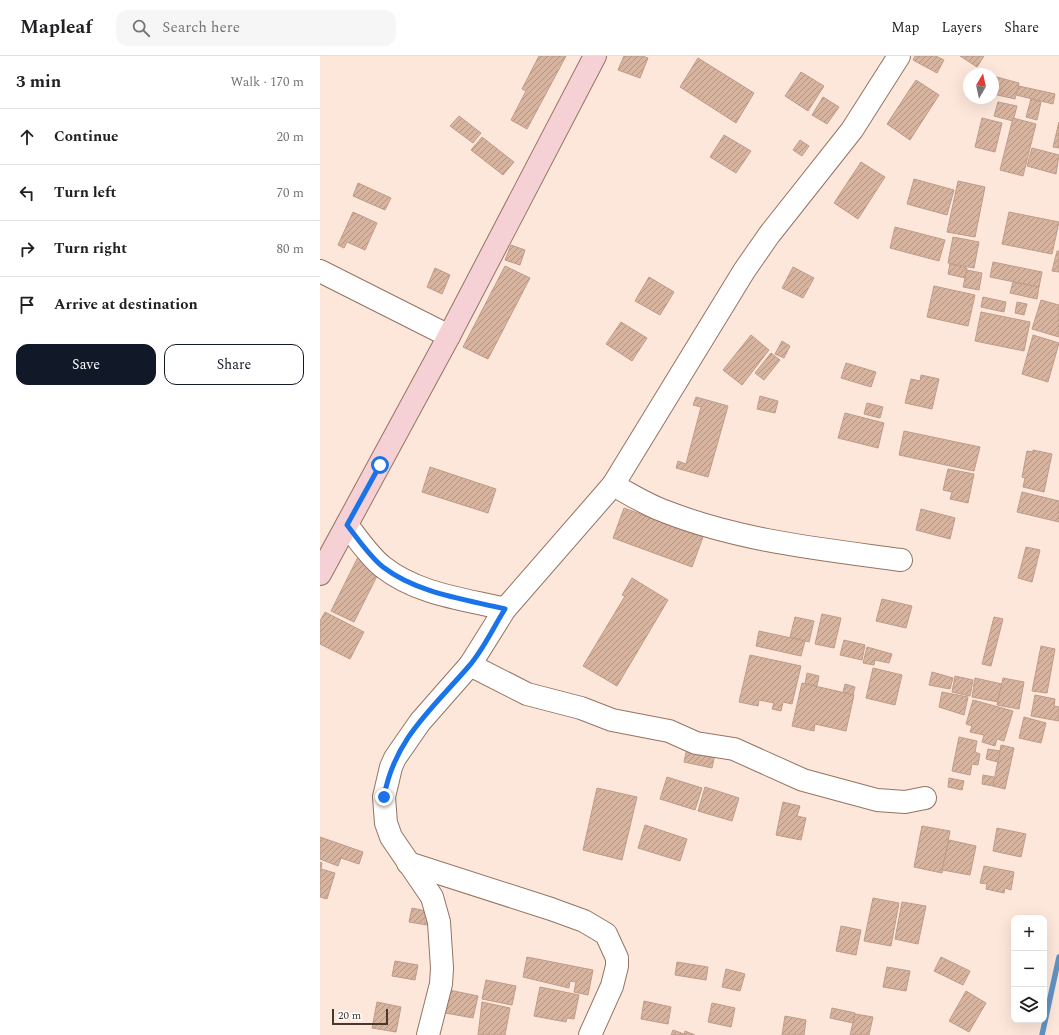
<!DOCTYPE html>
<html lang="en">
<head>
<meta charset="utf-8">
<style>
  body { margin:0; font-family:Spectral,serif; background:#f6f6f6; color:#202124 }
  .controls { position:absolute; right:12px; bottom:12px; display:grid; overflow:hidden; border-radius:8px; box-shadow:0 4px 16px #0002 }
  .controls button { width:36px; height:36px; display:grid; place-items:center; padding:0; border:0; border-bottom:1px solid #e0e0e0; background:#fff; color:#202124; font:20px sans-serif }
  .compass { position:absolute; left:643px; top:12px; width:36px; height:36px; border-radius:50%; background:#fff; box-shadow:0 4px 16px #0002; rotate:9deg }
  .scale { position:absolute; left:12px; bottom:10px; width:56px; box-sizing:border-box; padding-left:4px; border:2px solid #46372f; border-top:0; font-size:11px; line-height:14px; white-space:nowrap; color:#46372f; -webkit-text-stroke:3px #fff; paint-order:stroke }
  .stop { position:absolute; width:12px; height:12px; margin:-9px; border:3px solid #1a73e8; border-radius:50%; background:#fff }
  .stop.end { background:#1a73e8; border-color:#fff; box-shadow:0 1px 4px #0008 }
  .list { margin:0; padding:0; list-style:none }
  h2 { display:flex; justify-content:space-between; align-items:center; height:52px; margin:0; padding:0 16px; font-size:17px }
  h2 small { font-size:13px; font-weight:400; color:#757577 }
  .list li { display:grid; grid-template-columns:26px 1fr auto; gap:12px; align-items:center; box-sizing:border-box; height:56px; padding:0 16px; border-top:1px solid #e0e0e0 }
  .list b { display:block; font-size:15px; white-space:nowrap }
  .list em { font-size:13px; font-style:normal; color:#757577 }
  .actions { display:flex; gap:8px; padding:12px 16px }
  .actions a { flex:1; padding:9px 0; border:1px solid #111827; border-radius:12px; text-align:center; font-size:14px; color:#111827 }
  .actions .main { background:#111827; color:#fff }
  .icon { flex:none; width:22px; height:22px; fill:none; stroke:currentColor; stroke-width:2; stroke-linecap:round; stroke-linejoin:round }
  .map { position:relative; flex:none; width:739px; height:979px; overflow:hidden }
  header { display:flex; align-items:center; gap:24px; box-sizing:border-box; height:56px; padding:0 20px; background:#fff; border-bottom:1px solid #e0e0e0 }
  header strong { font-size:19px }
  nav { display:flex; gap:22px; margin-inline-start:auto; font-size:14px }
  .search { width:280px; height:36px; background:#f6f6f6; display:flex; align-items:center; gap:10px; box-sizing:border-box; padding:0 14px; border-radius:12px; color:#757577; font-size:15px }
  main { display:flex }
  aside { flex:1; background:#fff }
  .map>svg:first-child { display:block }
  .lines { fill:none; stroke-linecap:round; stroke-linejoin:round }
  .stream { stroke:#6093c3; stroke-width:5.5 }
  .building { fill:url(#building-hatch); stroke:#be9c89 }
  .street-casing { stroke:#947462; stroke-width:24 }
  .secondary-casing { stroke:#947462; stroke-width:24 }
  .street { stroke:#fff; stroke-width:22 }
  .secondary { stroke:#f5d0d4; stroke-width:22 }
  .route { stroke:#1a73e8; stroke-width:5 }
</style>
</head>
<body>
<header>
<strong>Mapleaf</strong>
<div class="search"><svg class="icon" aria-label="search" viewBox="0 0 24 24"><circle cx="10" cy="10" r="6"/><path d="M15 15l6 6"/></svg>Search here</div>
<nav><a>Map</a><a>Layers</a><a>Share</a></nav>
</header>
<main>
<aside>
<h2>3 min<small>Walk · 170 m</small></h2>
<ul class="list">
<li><svg class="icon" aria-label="ahead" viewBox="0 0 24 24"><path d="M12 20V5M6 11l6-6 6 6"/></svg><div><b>Continue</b></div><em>20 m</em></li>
<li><svg class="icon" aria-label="left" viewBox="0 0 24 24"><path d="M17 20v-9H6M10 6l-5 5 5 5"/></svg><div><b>Turn left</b></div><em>70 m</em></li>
<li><svg class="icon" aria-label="right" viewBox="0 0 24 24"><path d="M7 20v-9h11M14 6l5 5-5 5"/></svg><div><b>Turn right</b></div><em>80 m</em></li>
<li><svg class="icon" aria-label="arrive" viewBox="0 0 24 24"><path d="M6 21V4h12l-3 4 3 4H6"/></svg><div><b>Arrive at destination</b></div></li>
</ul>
<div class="actions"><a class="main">Save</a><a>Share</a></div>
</aside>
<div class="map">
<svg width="739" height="979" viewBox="0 0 739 979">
  <defs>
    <pattern id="building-hatch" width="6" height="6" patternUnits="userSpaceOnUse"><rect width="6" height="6" fill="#d7b4a0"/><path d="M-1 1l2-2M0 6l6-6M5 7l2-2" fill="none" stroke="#b09383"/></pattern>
  </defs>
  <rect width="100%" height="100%" fill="#fde7db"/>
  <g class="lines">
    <path class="stream" d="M 722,979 L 739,901"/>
  </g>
  <g class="building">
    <path d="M 219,0 L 246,0 L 207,73 L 191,64 L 206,35 L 202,33 Z"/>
    <path d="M 304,0 L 322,0 L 328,2 L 320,22 L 298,14 Z"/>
    <path d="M 595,0 L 616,0 L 624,4 L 617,17 L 593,4 Z"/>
    <path d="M 640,0 L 664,0 L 657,11 Z"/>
    <path d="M 378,2 L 434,37 L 416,67 L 360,31 Z"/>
    <path d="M 481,16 L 504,30 L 488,55 L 465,40 Z"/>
    <path d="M 673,20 L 699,27 L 695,43 L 673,38 Z"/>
    <path d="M 596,24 L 619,39 L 590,84 L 567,68 Z"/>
    <path d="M 699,30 L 735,38 L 733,48 L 696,39 Z"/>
    <path d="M 503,41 L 519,51 L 507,68 L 492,59 Z"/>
    <path d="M 711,43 L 721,46 L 717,64 L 706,61 Z"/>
    <path d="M 678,46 L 697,50 L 693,65 L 674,60 Z"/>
    <path d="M 139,60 L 161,77 L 153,87 L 130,70 Z"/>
    <path d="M 662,62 L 682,67 L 675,96 L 655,91 Z"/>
    <path d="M 693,62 L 716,68 L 703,120 L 680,114 Z"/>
    <path d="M 739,66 L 739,92 L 733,91 Z"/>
    <path d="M 404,79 L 431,95 L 416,117 L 390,101 Z"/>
    <path d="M 162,81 L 194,106 L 183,119 L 151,94 Z"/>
    <path d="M 480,84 L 489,90 L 482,100 L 473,94 Z"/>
    <path d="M 712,92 L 739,99 L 736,118 L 707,110 Z"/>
    <path d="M 541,106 L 565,121 L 538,163 L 514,147 Z"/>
    <path d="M 594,123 L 634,134 L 627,159 L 587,148 Z"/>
    <path d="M 638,125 L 665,131 L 655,181 L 627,176 Z"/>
    <path d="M 38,127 L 71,142 L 65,154 L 33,140 Z"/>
    <path d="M 33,156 L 57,167 L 45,194 L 27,186 L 24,192 L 18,189 Z"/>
    <path d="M 689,156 L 739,166 L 732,198 L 682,188 Z"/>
    <path d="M 575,171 L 625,184 L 619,205 L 570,192 Z"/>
    <path d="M 633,181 L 659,186 L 654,212 L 628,207 Z"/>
    <path d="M 191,189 L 205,194 L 200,209 L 185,204 Z"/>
    <path d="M 737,195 L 739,195 L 739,216 L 732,215 Z"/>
    <path d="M 673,206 L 722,216 L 719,231 L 670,221 Z"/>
    <path d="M 630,208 L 647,212 L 645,222 L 628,218 Z"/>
    <path d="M 185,210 L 210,222 L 168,303 L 143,291 Z"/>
    <path d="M 473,211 L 494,222 L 483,242 L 462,232 Z"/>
    <path d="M 115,212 L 130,219 L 122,238 L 107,231 Z"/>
    <path d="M 647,214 L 662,217 L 659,234 L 643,231 Z"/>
    <path d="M 329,221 L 354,236 L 340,259 L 315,245 Z"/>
    <path d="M 693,226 L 719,231 L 717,243 L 690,237 Z"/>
    <path d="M 614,230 L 655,239 L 648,270 L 607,261 Z"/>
    <path d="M 663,241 L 686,246 L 684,256 L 661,251 Z"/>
    <path d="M 721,244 L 739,249 L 739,281 L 712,273 Z"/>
    <path d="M 697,246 L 707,248 L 704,259 L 695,257 Z"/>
    <path d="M 661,256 L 710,266 L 704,295 L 655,285 Z"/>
    <path d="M 301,266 L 327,282 L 312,305 L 286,288 Z"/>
    <path d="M 431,279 L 449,294 L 422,329 L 403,314 Z"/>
    <path d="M 713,279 L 739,287 L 728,326 L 702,318 Z"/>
    <path d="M 462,285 L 470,290 L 464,302 L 455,298 Z"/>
    <path d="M 451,297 L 460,304 L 444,324 L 435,317 Z"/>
    <path d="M 526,307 L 556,316 L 551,331 L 521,322 Z"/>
    <path d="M 601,319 L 619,323 L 612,353 L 585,347 L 591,323 L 600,325 Z"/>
    <path d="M 440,340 L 458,345 L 455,357 L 437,353 Z"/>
    <path d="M 376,341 L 408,350 L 388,421 L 356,412 L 358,405 L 366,408 L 381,351 L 373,349 Z"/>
    <path d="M 547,347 L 563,351 L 560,362 L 544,358 Z"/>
    <path d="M 525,357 L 564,367 L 558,392 L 518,382 Z"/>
    <path d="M 584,375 L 660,391 L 654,415 L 579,399 Z"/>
    <path d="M 713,394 L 732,398 L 724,436 L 703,431 L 705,422 L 702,421 L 707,395 L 713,396 Z"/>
    <path d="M 110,411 L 176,433 L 168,457 L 102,436 Z"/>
    <path d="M 628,413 L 654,418 L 648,447 L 630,443 L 632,436 L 623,434 Z"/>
    <path d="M 702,436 L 739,445 L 739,466 L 697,456 Z"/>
    <path d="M 304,452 L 383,481 L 372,511 L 293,482 Z"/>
    <path d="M 601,453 L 635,462 L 630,483 L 596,474 Z"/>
    <path d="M 706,491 L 720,494 L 712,526 L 698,522 Z"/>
    <path d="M 38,501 L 61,512 L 34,566 L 11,555 Z"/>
    <path d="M 312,522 L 348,544 L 297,630 L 263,610 L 305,540 L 302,539 Z"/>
    <path d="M 562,543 L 592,550 L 586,572 L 556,565 Z"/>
    <path d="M 5,556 L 44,576 L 30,603 L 0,588 L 0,565 Z"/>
    <path d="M 502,558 L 521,562 L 514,592 L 495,588 Z"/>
    <path d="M 475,561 L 494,565 L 489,586 L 470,581 Z"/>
    <path d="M 674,561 L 683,563 L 671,610 L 662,608 Z"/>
    <path d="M 439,575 L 485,585 L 481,600 L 436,590 Z"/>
    <path d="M 524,584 L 545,589 L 542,604 L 520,599 Z"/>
    <path d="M 721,590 L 735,593 L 727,637 L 712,635 Z"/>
    <path d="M 547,591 L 572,598 L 569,607 L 555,604 L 554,609 L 543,607 Z"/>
    <path d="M 430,599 L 481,610 L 472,648 L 463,646 L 461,655 L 452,653 L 454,647 L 439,644 L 438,650 L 419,646 Z"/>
    <path d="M 553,612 L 582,619 L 575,649 L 546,642 Z"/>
    <path d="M 612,616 L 633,622 L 630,633 L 609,629 Z"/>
    <path d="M 487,617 L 499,620 L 497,630 L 485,628 Z"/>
    <path d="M 635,620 L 653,624 L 650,640 L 632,636 Z"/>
    <path d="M 655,622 L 682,628 L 678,646 L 652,641 Z"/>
    <path d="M 683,622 L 704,626 L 699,653 L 677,649 Z"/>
    <path d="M 482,627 L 534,639 L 526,675 L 495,668 L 494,675 L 472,670 Z"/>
    <path d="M 525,628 L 535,631 L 533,639 L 523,636 Z"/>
    <path d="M 622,636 L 648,641 L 644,659 L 619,651 Z"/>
    <path d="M 715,639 L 735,643 L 734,650 L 739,651 L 739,665 L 711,660 Z"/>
    <path d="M 653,644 L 693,655 L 684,685 L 677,683 L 675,690 L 662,686 L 664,679 L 650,676 L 652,670 L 646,668 Z"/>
    <path d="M 704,661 L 726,667 L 721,687 L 699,682 Z"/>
    <path d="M 639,681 L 657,685 L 655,696 L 660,698 L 658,709 L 652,708 L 650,719 L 632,715 Z"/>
    <path d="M 681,689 L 694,692 L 685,733 L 673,730 Z"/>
    <path d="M 367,692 L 395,698 L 392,712 L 364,706 Z"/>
    <path d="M 668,693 L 680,695 L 678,706 L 666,703 Z"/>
    <path d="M 663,719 L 674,721 L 673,730 L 662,728 Z"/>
    <path d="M 347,721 L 382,732 L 375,754 L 340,743 Z"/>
    <path d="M 629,722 L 644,725 L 642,734 L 628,731 Z"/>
    <path d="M 385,731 L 419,742 L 412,765 L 378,755 Z"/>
    <path d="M 277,732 L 317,741 L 302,804 L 263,794 Z"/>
    <path d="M 463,746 L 480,750 L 477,760 L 486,762 L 481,784 L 456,779 Z"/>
    <path d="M 325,769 L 367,783 L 360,805 L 318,792 Z"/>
    <path d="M 602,770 L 630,775 L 622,817 L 594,811 Z"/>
    <path d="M 677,772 L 706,778 L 701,801 L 673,795 Z"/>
    <path d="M 0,781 L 43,796 L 39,808 L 21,802 L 18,810 L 0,803 Z"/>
    <path d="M 629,784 L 656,790 L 650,819 L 622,814 Z"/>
    <path d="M 0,806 L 2,807 L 1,813 L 15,817 L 7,843 L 0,841 Z"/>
    <path d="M 664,810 L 694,816 L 691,834 L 685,832 L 684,837 L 666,833 L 667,828 L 660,827 Z"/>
    <path d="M 553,842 L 579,847 L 571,890 L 544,885 Z"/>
    <path d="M 582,846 L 606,850 L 598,888 L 575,883 Z"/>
    <path d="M 92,852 L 115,857 L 113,870 L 89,866 Z"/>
    <path d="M 521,870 L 541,874 L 536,899 L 516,895 Z"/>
    <path d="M 207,901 L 273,914 L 268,939 L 254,936 L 256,926 L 250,925 L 249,932 L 203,921 Z"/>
    <path d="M 621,901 L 650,915 L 643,929 L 614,915 Z"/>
    <path d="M 75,905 L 98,909 L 95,924 L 72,920 Z"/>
    <path d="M 357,906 L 388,911 L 386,924 L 355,919 Z"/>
    <path d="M 567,911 L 590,915 L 586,935 L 563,931 Z"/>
    <path d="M 406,913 L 425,918 L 420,935 L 402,931 Z"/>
    <path d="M 166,924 L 196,930 L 192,949 L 162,943 Z"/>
    <path d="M 220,931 L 259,939 L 254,963 L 247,962 L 246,966 L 214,960 Z"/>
    <path d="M 124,933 L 158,940 L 153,962 L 120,956 Z"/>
    <path d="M 646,935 L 666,947 L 649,976 L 629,965 Z"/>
    <path d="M 324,945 L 351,951 L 348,968 L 321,963 Z"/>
    <path d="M 57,946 L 81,951 L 76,976 L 52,972 Z"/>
    <path d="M 162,946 L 190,952 L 185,979 L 158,979 Z"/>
    <path d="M 392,947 L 415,952 L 411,971 L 388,966 Z"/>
    <path d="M 512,952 L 535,957 L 533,967 L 510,962 Z"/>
    <path d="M 535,958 L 553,961 L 549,979 L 530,979 Z"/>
    <path d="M 465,960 L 486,964 L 484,979 L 462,979 Z"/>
    <path d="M 353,974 L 364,978 L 365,975 L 375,979 L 351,979 Z"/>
  </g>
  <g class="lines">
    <g class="street-casing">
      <g id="street">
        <path d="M 0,215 L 129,280"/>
        <path d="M 293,429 C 310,438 327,449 344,455 C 420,485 501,493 581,504"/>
        <path d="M 27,469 C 38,483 49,500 63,511 C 97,538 144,543 185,553"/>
        <path d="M 150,609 L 207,638 L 261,652 L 292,664 L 349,675 L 376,687 L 414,693 L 483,724 L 557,744 L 585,746 L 605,742"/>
        <path d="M 88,807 L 231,853 L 264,865 L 286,878 L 297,902 L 297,910 L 292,930 L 270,979"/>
        <path d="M 108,979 L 121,928 L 122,912 L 119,866 L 112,841 L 71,781 L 66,767 L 64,741 L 71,711 L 75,702 L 100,666 L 150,609 L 185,553 L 293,429 L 424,215 L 449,179 L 532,74 L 579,0"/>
      </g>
    </g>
    <g class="secondary-casing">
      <path id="secondary" d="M 0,518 L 129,280 L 275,0"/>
    </g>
    <use href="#street" class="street"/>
    <use href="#secondary" class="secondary"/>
  </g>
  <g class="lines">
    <path class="route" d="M 60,409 L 27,469 C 38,483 49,500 63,511 C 97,537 144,543 185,553 C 173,572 163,594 149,610 C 113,652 74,683 64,741"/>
  </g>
</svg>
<div class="controls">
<button>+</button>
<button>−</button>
<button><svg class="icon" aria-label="layers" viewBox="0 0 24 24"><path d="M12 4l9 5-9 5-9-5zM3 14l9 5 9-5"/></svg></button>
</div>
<svg class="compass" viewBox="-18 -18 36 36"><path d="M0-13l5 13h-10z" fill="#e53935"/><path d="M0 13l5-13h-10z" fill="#757577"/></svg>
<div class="scale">20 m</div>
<div class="stop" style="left:60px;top:409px"></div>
<div class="stop end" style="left:64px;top:741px"></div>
</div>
</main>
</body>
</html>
